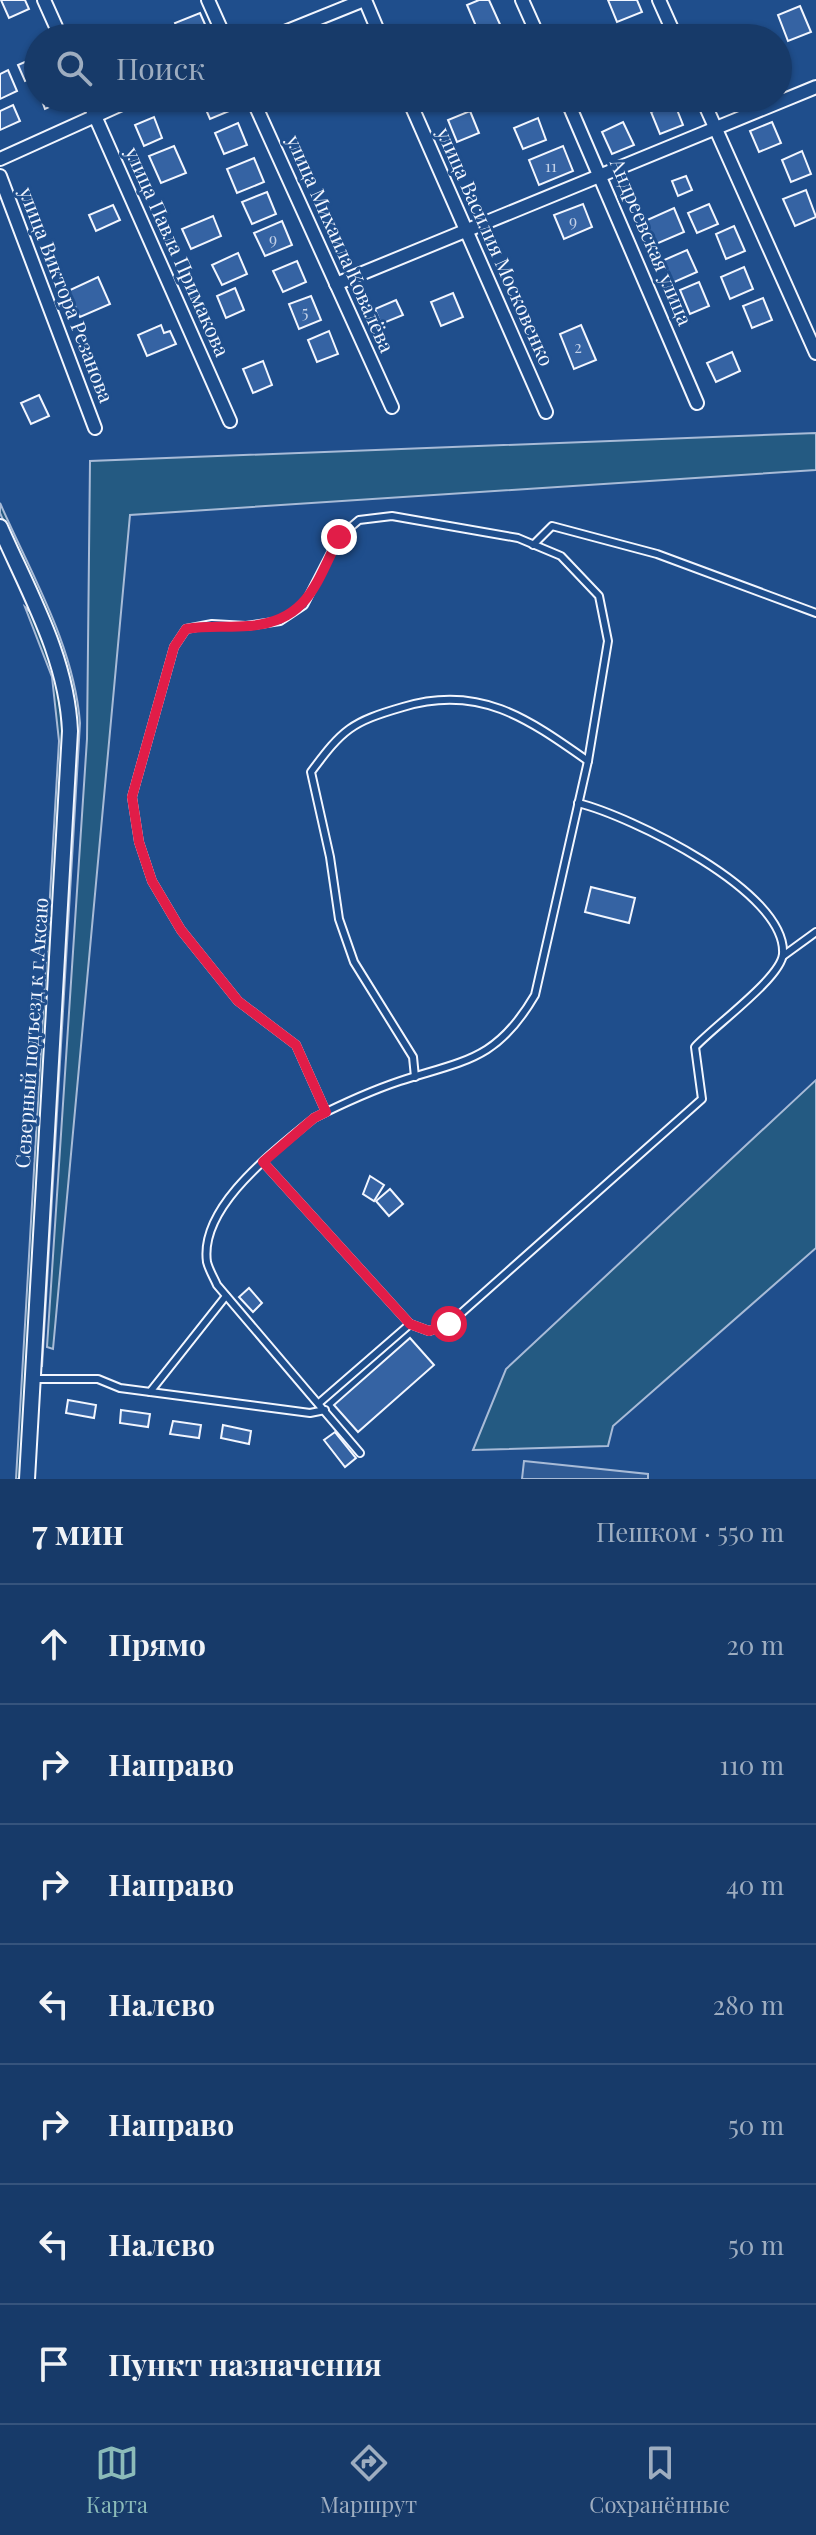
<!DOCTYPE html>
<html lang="ru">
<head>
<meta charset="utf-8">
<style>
  body { margin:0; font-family:"Playfair Display",serif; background:#244571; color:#f1f3f6 }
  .stop { position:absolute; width:24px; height:24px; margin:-18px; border:6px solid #e11d48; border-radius:50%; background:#fff }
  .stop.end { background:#e11d48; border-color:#fff; box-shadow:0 2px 8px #0008 }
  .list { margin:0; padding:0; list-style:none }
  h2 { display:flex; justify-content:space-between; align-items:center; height:104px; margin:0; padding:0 32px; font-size:34px }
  h2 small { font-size:26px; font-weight:400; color:#9eadc0 }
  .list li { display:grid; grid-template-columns:52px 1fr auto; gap:24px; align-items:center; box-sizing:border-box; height:120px; padding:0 32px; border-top:2px solid #36547d }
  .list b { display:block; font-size:30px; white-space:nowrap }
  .list em { font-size:26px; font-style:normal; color:#9eadc0 }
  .icon { flex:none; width:44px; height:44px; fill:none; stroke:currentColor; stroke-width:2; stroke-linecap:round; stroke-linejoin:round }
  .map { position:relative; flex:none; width:816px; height:1479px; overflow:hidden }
  .search { position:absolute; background:#173a69; box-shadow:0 2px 6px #0004; left:24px; right:24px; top:24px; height:88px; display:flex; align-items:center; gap:20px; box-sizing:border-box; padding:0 28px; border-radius:44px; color:#9eadc0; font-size:30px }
  .sheet { height:944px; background:#173a69 }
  nav { display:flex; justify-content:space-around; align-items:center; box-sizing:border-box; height:112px; border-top:2px solid #36547d; background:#173a69; font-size:22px; color:#9eadc0 }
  nav a { display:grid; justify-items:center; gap:4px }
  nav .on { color:#8bbbb9 }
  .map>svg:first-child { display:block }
  .green { fill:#245a82; stroke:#a8bbd7; stroke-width:2 }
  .parking { fill:#305b95; stroke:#a8bbd7; stroke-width:2 }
  .building { fill:#3563a3; stroke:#f2f6ff; stroke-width:2 }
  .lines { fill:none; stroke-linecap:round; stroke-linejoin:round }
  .service-casing { stroke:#f2f6ff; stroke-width:10 }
  .minor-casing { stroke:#f2f6ff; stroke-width:16 }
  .tertiary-casing { stroke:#f2f6ff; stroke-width:18 }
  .service { stroke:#1f4e8c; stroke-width:6 }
  .minor { stroke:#1f4e8c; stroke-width:12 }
  .tertiary { stroke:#1f4e8c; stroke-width:14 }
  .route { stroke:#e11d48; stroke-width:10 }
  .labels { text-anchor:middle; stroke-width:6; stroke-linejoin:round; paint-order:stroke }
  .number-label { font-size:16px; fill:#c3d1e8 }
  .street-label { font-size:20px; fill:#f2f6ff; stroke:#1f4e8c }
</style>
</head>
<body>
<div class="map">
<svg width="816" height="1479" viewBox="0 0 816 1479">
  <rect width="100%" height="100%" fill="#1f4e8c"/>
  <g class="green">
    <path d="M 816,433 L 816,470 L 130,515 L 53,1349 L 47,1347 L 87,739 L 90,461 Z"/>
    <path d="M 0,503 C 31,574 74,645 80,723 L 42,1367 L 76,717 L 65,661 L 0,513 Z"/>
    <path d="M 25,607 C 54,631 63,716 63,752 L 20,1479 L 16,1479 L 59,741 L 52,677 Z"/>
    <path d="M 816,1080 L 816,1248 L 613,1426 L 608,1446 L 473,1450 L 506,1369 Z"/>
  </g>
  <path class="parking" d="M 524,1461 L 648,1474 L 648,1479 L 522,1479 Z"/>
  <g class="building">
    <path d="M 1,0 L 25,0 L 29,9 L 9,18 Z"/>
    <path d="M 479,0 L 489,0 L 503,31 L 481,38 L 467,5 Z"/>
    <path d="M 608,0 L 637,0 L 642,12 L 617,22 Z"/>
    <path d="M 800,6 L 811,32 L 788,41 L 778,15 Z"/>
    <path d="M 200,13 L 211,38 L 181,38 L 175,23 Z"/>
    <path d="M 34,58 L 38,75 L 25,81 L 18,65 Z"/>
    <path d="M 8,70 L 17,91 L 0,99 L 0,74 Z"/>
    <path d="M 41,98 L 66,98 L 67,99 L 45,109 Z"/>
    <path d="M 201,98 L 229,98 L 234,109 L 210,119 Z"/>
    <path d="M 674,102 L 683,125 L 660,134 L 651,112 Z"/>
    <path d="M 13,105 L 20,121 L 0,130 L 0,111 Z"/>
    <path d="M 470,111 L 479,133 L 457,142 L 448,120 Z"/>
    <path d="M 154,117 L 162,138 L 144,146 L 135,125 Z"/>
    <path d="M 538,118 L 546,140 L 523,149 L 514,128 Z"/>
    <path d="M 623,122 L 634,145 L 612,154 L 602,132 Z"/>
    <path d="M 772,122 L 781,143 L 759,152 L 750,131 Z"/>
    <path d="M 238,123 L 247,145 L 224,154 L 215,133 Z"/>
    <path d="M 174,146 L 186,173 L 161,183 L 149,156 Z"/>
    <path d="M 563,146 L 573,171 L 539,185 L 529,160 Z"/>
    <path d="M 802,151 L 811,174 L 791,182 L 782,160 Z"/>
    <path d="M 254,158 L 264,182 L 237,193 L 227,169 Z"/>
    <path d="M 686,176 L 692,190 L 678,196 L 672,181 Z"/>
    <path d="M 806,190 L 816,217 L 795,226 L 783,199 Z"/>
    <path d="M 267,192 L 276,214 L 252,224 L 242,202 Z"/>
    <path d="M 583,204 L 592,227 L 564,239 L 554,215 Z"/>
    <path d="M 709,204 L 718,224 L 697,233 L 688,213 Z"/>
    <path d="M 113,205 L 120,220 L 96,231 L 89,215 Z"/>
    <path d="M 674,208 L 684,232 L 656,244 L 645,221 Z"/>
    <path d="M 213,216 L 221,236 L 191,249 L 182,229 Z"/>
    <path d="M 282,221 L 292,245 L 265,256 L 254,233 Z"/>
    <path d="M 734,226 L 745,251 L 726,259 L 716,234 Z"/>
    <path d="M 687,250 L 697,272 L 672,283 L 662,261 Z"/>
    <path d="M 238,253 L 247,274 L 222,285 L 212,265 Z"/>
    <path d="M 297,261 L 306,282 L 283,292 L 273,271 Z"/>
    <path d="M 744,267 L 753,289 L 730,299 L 721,277 Z"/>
    <path d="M 98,277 L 110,304 L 80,317 L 68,291 Z"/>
    <path d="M 699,282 L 709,306 L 690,314 L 680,290 Z"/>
    <path d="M 235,288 L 244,310 L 226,318 L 217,296 Z"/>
    <path d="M 453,293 L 463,317 L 441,326 L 431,302 Z"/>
    <path d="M 311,296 L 321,320 L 299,329 L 289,304 Z"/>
    <path d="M 763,298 L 772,320 L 752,328 L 743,306 Z"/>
    <path d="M 396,300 L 403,315 L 381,324 L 375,309 Z"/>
    <path d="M 161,325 L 164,333 L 170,331 L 176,344 L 147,356 L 138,335 Z"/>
    <path d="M 581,325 L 596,360 L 574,369 L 560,334 Z"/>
    <path d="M 329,331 L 338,354 L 317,362 L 308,340 Z"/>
    <path d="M 732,352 L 740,371 L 716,382 L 707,363 Z"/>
    <path d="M 263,361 L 272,385 L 253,393 L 243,369 Z"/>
    <path d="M 39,395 L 49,416 L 31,424 L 21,403 Z"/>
    <path d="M 591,887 L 635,898 L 629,923 L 585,912 Z"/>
    <path d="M 370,1176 L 384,1185 L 374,1201 L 363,1194 Z"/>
    <path d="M 390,1189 L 403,1204 L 389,1216 L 376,1201 Z"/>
    <path d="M 249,1288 L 262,1303 L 253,1312 L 239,1297 Z"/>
    <path d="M 410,1338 L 434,1365 L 358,1432 L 334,1405 Z"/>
    <path d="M 68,1400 L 96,1405 L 94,1418 L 66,1413 Z"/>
    <path d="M 121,1410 L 150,1414 L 148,1427 L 120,1423 Z"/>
    <path d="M 173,1421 L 201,1425 L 199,1438 L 170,1434 Z"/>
    <path d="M 223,1425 L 251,1431 L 249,1444 L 221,1438 Z"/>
    <path d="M 335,1432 L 356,1458 L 345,1467 L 324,1440 Z"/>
  </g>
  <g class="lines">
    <g class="service-casing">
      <g id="service">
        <path d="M 533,545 L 552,526 L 657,554 L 816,613"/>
        <path d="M 783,956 L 816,932"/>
        <path d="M 415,1077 L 413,1057 L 354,962 L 339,919 L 330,857 L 311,772 C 343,729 351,722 403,707 C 479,684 527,718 588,761"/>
        <path d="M 326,1112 L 296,1045 L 238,1001 L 181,930 L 152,881 L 139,842 L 132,797 L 174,647 L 186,629 L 212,624 L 246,626 L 280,621 L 304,605 L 339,537 L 359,520 L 392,516 L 518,538 L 561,556 L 599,596 L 608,641 L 588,761 L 535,995 C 497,1060 466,1060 400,1081 C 370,1091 342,1104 314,1118 C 276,1150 199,1206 207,1262 C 209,1270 214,1278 217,1285 L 360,1453"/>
        <path d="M 263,1162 L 410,1324 L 429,1331 L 449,1324 L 702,1099 L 695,1047 C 714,1026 781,978 783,954 C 787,891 630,816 578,803"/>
        <path d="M 32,1379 L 98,1379 L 120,1388 L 310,1413 L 325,1410"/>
        <path d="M 150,1392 L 226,1296"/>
        <path d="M 319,1403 L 410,1324"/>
      </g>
    </g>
    <g class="minor-casing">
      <g id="minor">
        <path d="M 44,0 L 61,38"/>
        <path d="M 208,0 L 225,38"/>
        <path d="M 365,0 L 381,38"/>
        <path d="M 522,0 L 539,38"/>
        <path d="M 659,0 L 676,38"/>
        <path d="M 270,38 L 364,0"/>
        <path d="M 87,98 L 230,421"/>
        <path d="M 252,98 L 392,407"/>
        <path d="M 408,98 L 546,412"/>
        <path d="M 566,98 L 697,403"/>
        <path d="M 702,98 L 816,353"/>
        <path d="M 0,159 L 135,98"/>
        <path d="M 0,176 L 95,428"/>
        <path d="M 336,284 L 816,87"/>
      </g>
    </g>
    <g class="tertiary-casing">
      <path id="tertiary" d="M 0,527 C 29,593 67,658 70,731 L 27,1479"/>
    </g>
    <use href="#service" class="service"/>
    <use href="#minor" class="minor"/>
    <use href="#tertiary" class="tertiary"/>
  </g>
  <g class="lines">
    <path class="route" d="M 339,537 C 316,584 307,622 248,626 C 226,628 208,625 186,629 L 174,647 L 132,797 L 139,842 L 152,881 L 181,930 L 238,1001 L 296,1045 L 326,1112 L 314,1118 L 263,1162 L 410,1324 L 429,1331 L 449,1324"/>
  </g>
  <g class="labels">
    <g class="number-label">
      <text x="551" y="172">11</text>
      <text x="573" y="227">9</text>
      <text x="273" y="245">9</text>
      <text x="305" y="318">5</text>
      <text x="578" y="353">2</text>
    </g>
    <g class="street-label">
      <text transform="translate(651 242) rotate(67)" y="7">Андреевская улица</text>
      <text transform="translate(340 244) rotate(66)" y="7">улица Михаила Ковалёва</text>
      <text transform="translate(495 247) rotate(66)" y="7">улица Василия Московенко</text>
      <text transform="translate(177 252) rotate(66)" y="7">улица Павла Примакова</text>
      <text transform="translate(66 295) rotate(69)" y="7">улица Виктора Резанова</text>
      <text transform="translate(32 1033) rotate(-86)" y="7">Северный подъезд к г.Аксаю</text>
    </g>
  </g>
</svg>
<div class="stop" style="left:449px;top:1324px"></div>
<div class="stop end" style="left:339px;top:537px"></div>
<div class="search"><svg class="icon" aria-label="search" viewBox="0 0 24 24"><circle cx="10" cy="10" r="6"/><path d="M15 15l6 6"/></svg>Поиск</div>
</div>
<section class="sheet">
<h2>7 мин<small>Пешком · 550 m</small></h2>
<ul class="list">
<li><svg class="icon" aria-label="ahead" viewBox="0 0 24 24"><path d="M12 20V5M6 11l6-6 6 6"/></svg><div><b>Прямо</b></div><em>20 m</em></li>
<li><svg class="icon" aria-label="right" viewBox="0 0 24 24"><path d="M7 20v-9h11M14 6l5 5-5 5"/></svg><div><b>Направо</b></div><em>110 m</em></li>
<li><svg class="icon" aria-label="right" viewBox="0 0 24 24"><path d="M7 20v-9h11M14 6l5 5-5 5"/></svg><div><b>Направо</b></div><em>40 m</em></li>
<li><svg class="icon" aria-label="left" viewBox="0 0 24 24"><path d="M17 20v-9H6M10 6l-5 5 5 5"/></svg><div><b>Налево</b></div><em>280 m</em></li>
<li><svg class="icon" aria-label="right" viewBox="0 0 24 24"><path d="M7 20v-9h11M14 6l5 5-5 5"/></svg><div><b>Направо</b></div><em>50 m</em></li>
<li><svg class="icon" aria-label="left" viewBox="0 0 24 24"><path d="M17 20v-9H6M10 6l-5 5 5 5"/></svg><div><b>Налево</b></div><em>50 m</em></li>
<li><svg class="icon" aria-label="arrive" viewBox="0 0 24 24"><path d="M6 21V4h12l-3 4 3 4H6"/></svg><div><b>Пункт назначения</b></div></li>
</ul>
</section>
<nav>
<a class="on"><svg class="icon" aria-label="map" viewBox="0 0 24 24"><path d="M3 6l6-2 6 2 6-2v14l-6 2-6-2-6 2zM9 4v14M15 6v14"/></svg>Карта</a>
<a><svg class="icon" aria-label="directions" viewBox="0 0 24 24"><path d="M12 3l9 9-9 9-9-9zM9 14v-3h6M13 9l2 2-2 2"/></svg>Маршрут</a>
<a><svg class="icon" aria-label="saved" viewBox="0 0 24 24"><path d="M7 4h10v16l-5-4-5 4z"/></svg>Сохранённые</a>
</nav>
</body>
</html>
